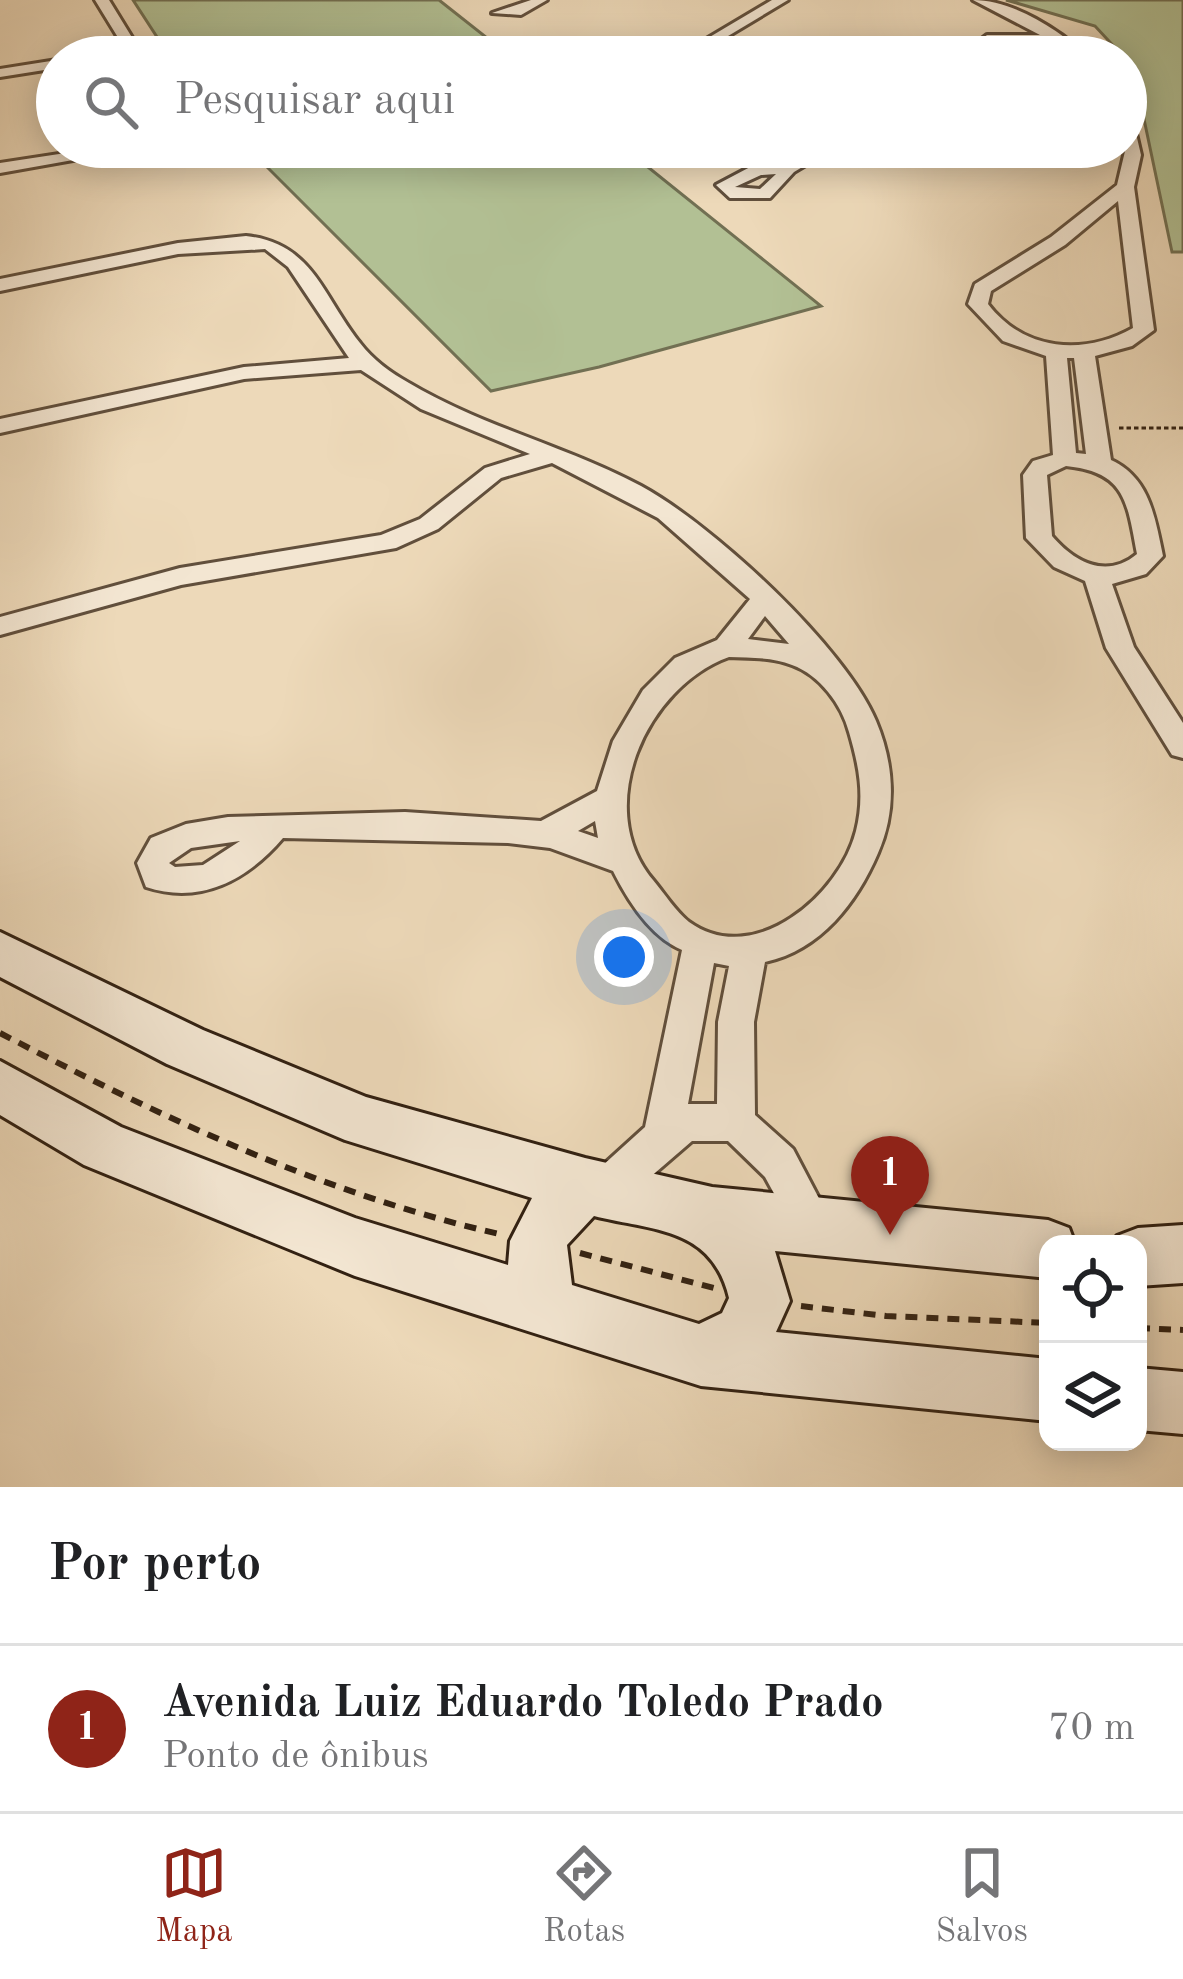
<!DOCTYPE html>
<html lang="pt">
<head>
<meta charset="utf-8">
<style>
  body { margin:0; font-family:"Old Standard TT",serif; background:#f6f6f6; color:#202124 }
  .controls { position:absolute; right:36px; bottom:36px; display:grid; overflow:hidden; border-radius:24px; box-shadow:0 6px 30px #0003 }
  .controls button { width:108px; height:108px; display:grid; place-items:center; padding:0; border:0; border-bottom:3px solid #e0e0e0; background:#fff; color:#202124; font:60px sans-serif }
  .you { position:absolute; left:624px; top:957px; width:42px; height:42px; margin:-30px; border:9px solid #fff; border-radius:50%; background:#1a73e8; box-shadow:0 0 0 18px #1a73e833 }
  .badge { display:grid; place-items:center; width:78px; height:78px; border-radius:50%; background:#8f2418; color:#fff; font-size:39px; font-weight:700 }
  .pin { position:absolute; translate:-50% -99px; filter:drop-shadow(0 3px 6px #0008) }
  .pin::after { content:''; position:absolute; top:63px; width:42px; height:36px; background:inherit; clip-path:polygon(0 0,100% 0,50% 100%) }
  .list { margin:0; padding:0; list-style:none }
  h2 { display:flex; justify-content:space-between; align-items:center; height:156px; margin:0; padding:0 48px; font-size:51px }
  h2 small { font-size:39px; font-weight:400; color:#757577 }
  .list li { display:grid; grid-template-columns:78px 1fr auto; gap:36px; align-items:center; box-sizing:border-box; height:168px; padding:0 48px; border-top:3px solid #e0e0e0 }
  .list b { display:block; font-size:45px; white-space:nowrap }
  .list p { margin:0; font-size:39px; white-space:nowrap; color:#757577 }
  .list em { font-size:39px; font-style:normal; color:#757577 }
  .icon { flex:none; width:66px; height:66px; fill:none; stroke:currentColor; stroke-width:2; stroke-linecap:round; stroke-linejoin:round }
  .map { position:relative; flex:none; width:1183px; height:1487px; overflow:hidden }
  .search { position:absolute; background:#fff; box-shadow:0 6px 30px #0003; left:36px; right:36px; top:36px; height:132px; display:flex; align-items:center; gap:30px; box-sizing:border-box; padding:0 42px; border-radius:66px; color:#757577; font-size:45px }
  .sheet { height:324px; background:#fff }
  nav { display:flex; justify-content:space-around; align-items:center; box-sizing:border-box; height:168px; border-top:3px solid #e0e0e0; background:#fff; font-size:33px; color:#757577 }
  nav a { display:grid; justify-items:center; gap:6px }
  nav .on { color:#8f2418 }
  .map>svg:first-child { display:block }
  .green { fill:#b2c094; stroke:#727053; stroke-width:3 }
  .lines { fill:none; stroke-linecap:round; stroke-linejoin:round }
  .minor-casing { stroke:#614f3c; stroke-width:6 }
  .secondary-casing { stroke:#322112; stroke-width:6 }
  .path-far1 { stroke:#322112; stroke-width:3; stroke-dasharray:4.5 3; stroke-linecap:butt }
  .path { stroke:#322112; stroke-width:6; stroke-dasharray:12 9; stroke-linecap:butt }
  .minor { fill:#f3e6d2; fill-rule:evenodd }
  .secondary { fill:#f3e6d2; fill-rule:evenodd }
</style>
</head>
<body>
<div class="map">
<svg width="1183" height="1487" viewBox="0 0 1183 1487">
  <rect width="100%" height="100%" fill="#edd9b9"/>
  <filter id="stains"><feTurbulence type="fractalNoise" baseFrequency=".00167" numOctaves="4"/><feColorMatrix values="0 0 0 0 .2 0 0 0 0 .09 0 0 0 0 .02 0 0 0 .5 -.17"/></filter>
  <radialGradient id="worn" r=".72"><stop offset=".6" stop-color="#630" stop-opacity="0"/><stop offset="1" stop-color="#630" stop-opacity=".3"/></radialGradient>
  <g class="green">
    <path d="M 133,0 L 439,0 L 511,57 L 170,57 Z"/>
    <path d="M 1006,0 L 1183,0 L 1183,252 L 1172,252 L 1133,67 L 1095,26 Z"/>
    <path d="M 247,147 L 623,147 L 821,306 L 599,367 L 491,391 Z"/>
  </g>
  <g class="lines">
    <g class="minor-casing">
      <g id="minor">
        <path d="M 95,0 L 109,0 L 144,57 L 130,57 L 127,52 L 91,57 L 122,44 Z"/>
        <path d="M 531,0 L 547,0 L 521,15 L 492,13 Z"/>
        <path d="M 772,0 L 788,0 L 693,57 L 676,57 Z"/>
        <path d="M 973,0 C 1014,0 1060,31 1089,57 L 1072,57 L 1053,43 L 995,42 L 974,57 L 958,57 L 987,35 L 1040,35 Z"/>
        <path d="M 57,60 L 57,68 L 0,77 L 0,69 Z"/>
        <path d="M 1126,120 L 1134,125 L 1141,155 L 1134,187 L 1154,330 L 1132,346 L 1095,356 L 1111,460 C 1150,478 1155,518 1163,556 L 1146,574 L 1112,584 L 1134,647 L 1183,723 L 1183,758 L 1172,755 L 1106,648 L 1085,581 L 1054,567 L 1026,538 L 1023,475 L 1033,461 L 1053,455 L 1046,356 L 1003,341 L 968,304 L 975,284 L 1051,237 L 1117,185 L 1126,147 ZM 1118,201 L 1133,328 C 1083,356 1024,351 988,304 L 991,291 L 1065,245 ZM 1067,358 L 1074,358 L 1086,454 L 1076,453 ZM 1066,466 C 1126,472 1127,502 1137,554 C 1107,579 1075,563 1052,536 L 1047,475 Z"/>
        <path d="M 105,147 L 146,147 L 0,173 L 0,163 Z"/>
        <path d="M 815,147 L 836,147 L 794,172 L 770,198 L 730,198 L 716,185 L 752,166 L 783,164 ZM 776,174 L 760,189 L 735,187 L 761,175 Z"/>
        <path d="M 246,236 C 313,243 323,297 360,343 C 373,360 391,373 409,383 C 483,427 566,446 641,486 C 713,525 845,647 876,721 C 894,764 897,810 878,853 C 857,902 821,950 765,962 L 754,1022 L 755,1115 L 793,1149 L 834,1227 L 828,1241 L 814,1247 L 800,1241 L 765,1177 L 728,1141 L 692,1141 L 619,1204 L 605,1210 L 591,1204 L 585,1190 L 591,1176 L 645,1127 L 682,950 C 651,937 628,901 613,871 L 550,848 L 508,843 L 283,838 C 247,880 201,905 146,887 L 137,863 L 151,838 L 186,824 L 228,817 L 405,812 L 541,821 L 597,791 L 613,741 L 643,690 L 675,658 L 717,640 L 750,599 L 658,518 L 552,463 L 501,478 L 438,529 L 396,548 L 181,585 L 0,635 L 0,617 L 180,568 L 381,535 L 420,519 L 485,468 L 530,454 L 421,409 L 361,370 L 244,379 L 0,433 L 0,419 L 244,367 L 349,358 L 288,267 L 265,249 L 178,254 L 0,291 L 0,279 L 178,243 ZM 765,616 L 789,644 L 748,639 ZM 729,657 C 750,658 773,657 792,665 C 820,675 842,705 849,732 C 859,766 865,796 856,831 C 840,895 754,969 689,922 C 676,912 664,893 653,880 C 592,808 646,687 729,657 ZM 595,821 L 598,838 L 578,831 ZM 240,841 L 203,865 L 175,867 L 169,863 L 191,848 ZM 714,963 L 729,966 L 718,1022 L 717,1104 L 688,1104 Z"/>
      </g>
    </g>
    <g class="secondary-casing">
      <g id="secondary">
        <path d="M 0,932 L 203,1030 L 366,1097 L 585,1158 L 712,1187 L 1048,1220 L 1069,1228 L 1075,1244 L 1048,1244 L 1048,1278 L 775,1251 L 790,1301 L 776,1332 L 1048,1359 L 1048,1421 L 701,1386 L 355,1276 L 84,1165 L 0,1115 L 0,1061 L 121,1127 L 355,1218 L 508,1265 L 510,1241 L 532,1198 L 345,1140 L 167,1064 L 0,977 ZM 594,1216 C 654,1231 712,1227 729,1298 L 722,1313 L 699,1324 L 572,1285 L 567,1245 Z"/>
        <path d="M 1183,1225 L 1183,1283 L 1138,1286 L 1138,1244 L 1114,1244 L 1117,1236 L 1138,1228 Z"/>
        <path d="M 1138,1368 L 1183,1372 L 1183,1434 L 1138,1430 Z"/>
      </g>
    </g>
    <path class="path-far1" d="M 1119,428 L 1183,428"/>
    <g class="path">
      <path d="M 0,1033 C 161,1117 321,1193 499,1234"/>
      <path d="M 580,1253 L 714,1288"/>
      <path d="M 801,1306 L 886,1316 L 1048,1323"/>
      <path d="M 1138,1328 L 1183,1330"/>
    </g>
    <use href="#minor" class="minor"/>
    <use href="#secondary" class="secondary"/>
  </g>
  <rect width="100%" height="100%" filter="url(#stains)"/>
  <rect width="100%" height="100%" fill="url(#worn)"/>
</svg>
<div class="controls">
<button><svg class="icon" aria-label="locate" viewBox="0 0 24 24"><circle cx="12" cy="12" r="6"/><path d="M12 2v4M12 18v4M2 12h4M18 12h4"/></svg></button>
<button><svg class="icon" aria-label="layers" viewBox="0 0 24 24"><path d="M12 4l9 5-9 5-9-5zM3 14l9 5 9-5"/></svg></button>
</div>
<div class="you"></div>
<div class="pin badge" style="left:890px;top:1235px">1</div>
<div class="search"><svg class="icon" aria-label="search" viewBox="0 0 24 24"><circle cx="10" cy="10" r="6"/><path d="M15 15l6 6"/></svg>Pesquisar aqui</div>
</div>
<section class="sheet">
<h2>Por perto<small></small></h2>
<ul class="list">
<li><span class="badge">1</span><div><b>Avenida Luiz Eduardo Toledo Prado</b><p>Ponto de ônibus</p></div><em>70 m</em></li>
</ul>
</section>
<nav>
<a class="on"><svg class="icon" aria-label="map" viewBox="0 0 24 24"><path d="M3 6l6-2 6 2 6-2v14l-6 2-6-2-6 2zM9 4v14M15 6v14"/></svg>Mapa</a>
<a><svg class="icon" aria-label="directions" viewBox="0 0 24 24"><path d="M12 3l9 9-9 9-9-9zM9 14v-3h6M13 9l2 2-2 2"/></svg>Rotas</a>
<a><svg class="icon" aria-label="saved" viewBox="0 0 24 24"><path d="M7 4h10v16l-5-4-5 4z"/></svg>Salvos</a>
</nav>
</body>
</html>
